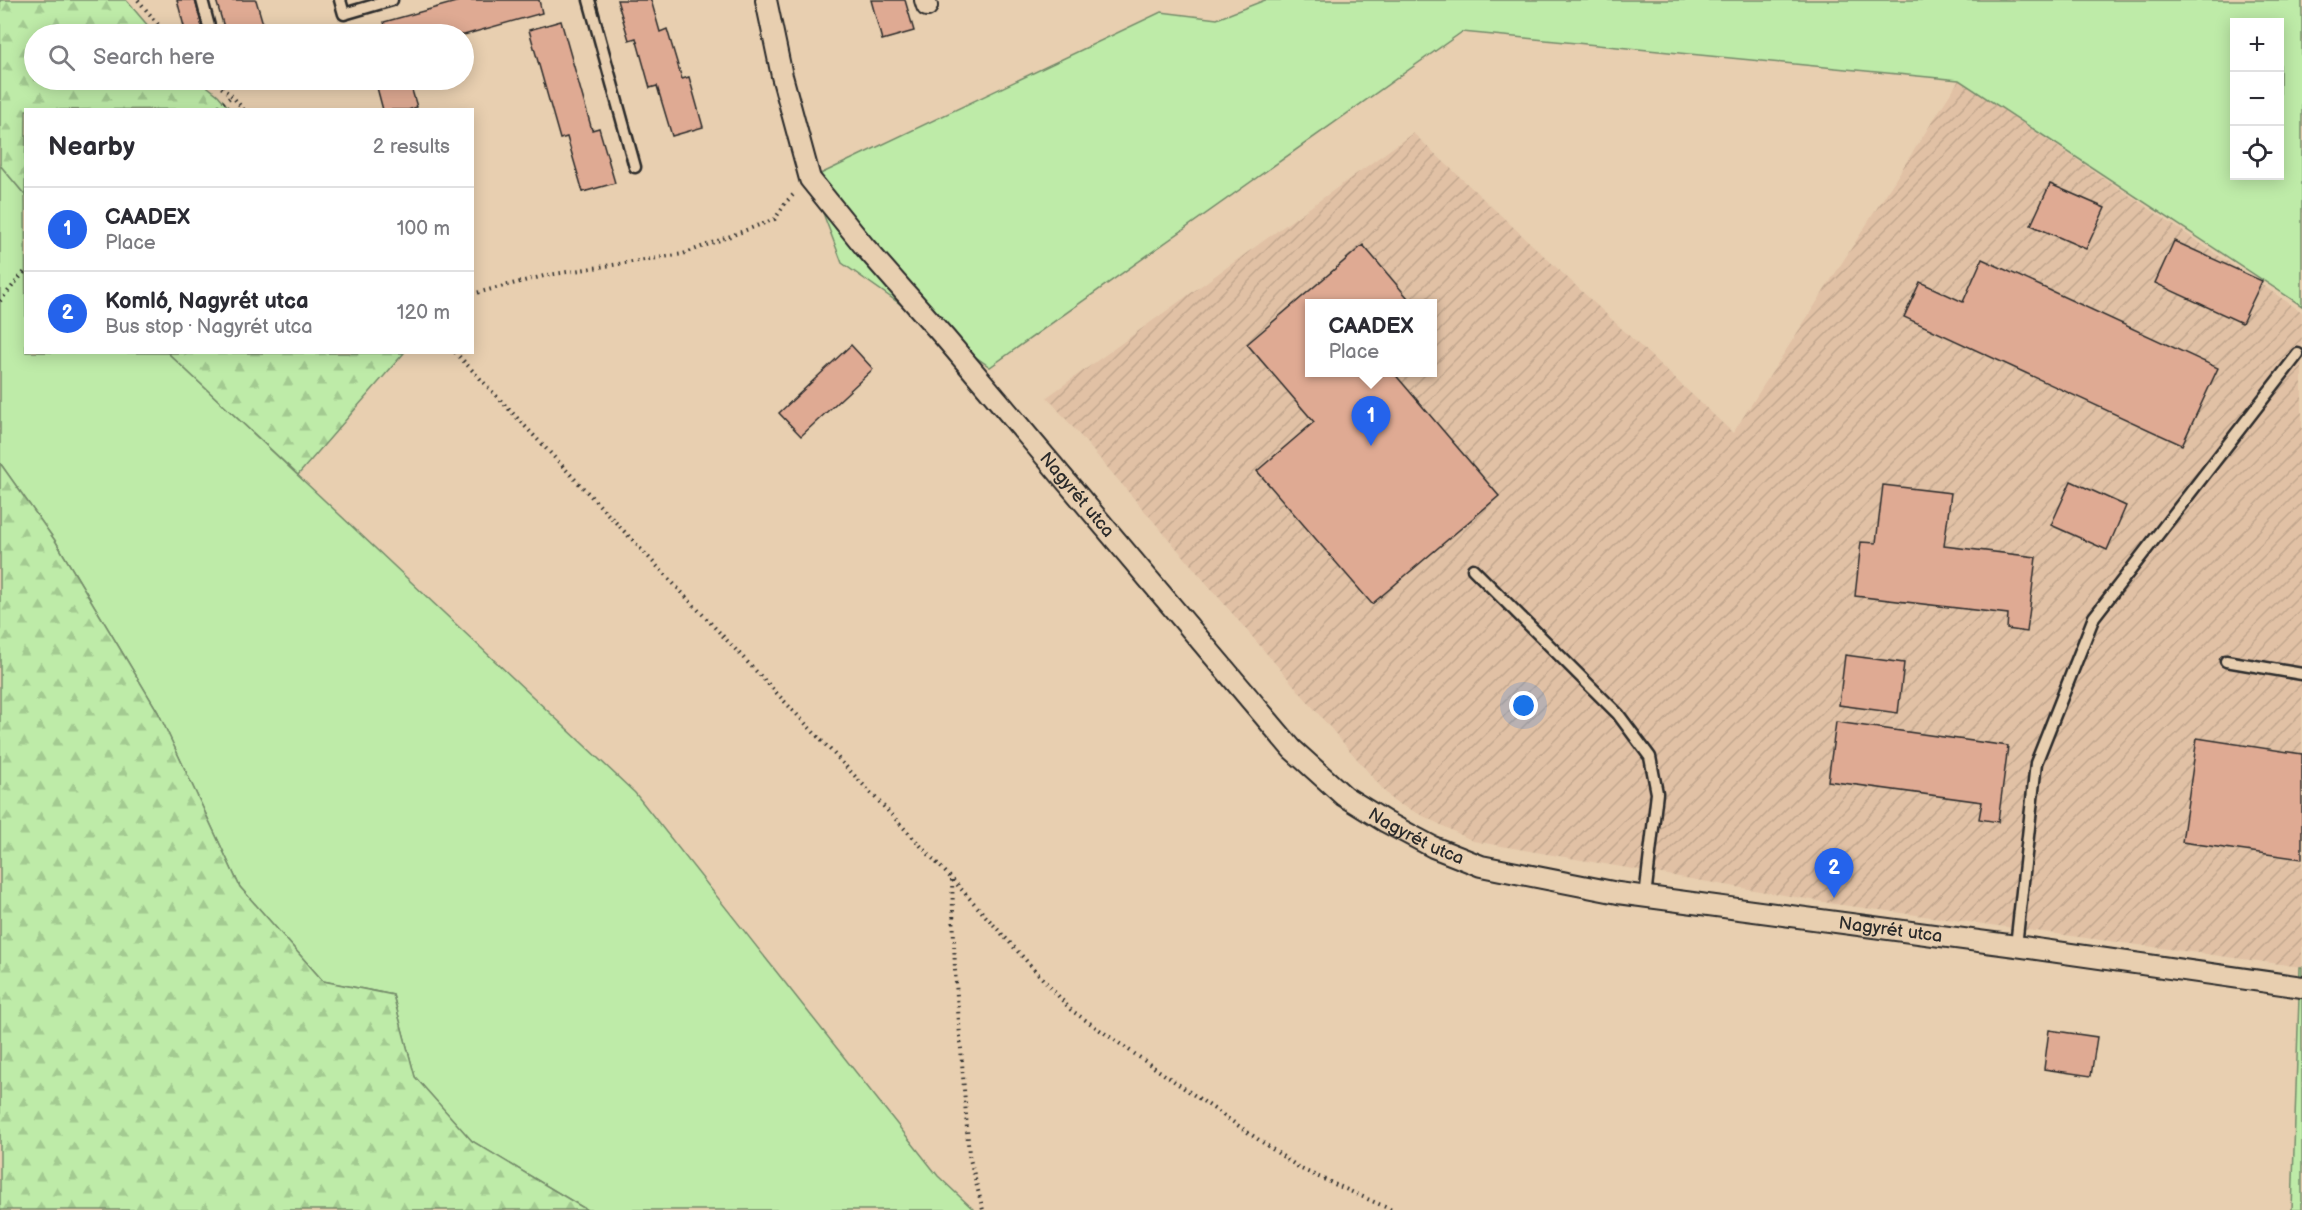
<!DOCTYPE html>
<html lang="en">
<head>
<meta charset="utf-8">
<style>
  body { margin:0; font-family:"Balsamiq Sans",sans-serif; background:#f2f2f3; color:#2b2b33 }
  .controls { position:absolute; right:18px; top:18px; display:grid; overflow:hidden; border-radius:0px; box-shadow:0 3px 15px #0003 }
  .controls button { width:54px; height:54px; display:grid; place-items:center; padding:0; border:0; border-bottom:2px solid #e1e1e2; background:#fff; color:#2b2b33; font:30px sans-serif }
  .you { position:absolute; left:1524px; top:706px; width:21px; height:21px; margin:-15px; border:4px solid #fff; border-radius:50%; background:#1a73e8; box-shadow:0 0 0 9px #1a73e833 }
  .badge { display:grid; place-items:center; width:39px; height:39px; border-radius:50%; background:#2563eb; color:#fff; font-size:20px; font-weight:700 }
  .pin { position:absolute; translate:-50% -50px; filter:drop-shadow(0 2px 3px #0008) }
  .pin::after { content:''; position:absolute; top:32px; width:21px; height:18px; background:inherit; clip-path:polygon(0 0,100% 0,50% 100%) }
  .popup { position:absolute; left:1305px; top:299px; width:132px; height:78px; box-sizing:border-box; display:grid; place-content:center; border-radius:0px; background:#fff; filter:drop-shadow(0 2px 4px #0005); font-size:20px; white-space:nowrap; color:#7c7c81 }
  .popup b { font-size:22px; color:#2b2b33 }
  .popup::after { content:''; position:absolute; left:50%; top:100%; margin-left:-12px; border:12px solid transparent; border-top-color:#fff }
  .list { margin:0; padding:0; list-style:none }
  h2 { display:flex; justify-content:space-between; align-items:center; height:78px; margin:0; padding:0 24px; font-size:26px }
  h2 small { font-size:20px; font-weight:400; color:#7c7c81 }
  .list li { display:grid; grid-template-columns:39px 1fr auto; gap:18px; align-items:center; box-sizing:border-box; height:84px; padding:0 24px; border-top:2px solid #e1e1e2 }
  .list b { display:block; font-size:22px; white-space:nowrap }
  .list p { margin:0; font-size:20px; white-space:nowrap; color:#7c7c81 }
  .list em { font-size:20px; font-style:normal; color:#7c7c81 }
  .icon { flex:none; width:33px; height:33px; fill:none; stroke:currentColor; stroke-width:2; stroke-linecap:round; stroke-linejoin:round }
  .map { position:relative; flex:none; width:2302px; height:1210px; overflow:hidden }
  .search { position:absolute; background:#fff; box-shadow:0 3px 15px #0003; left:24px; top:24px; width:450px; height:66px; display:flex; align-items:center; gap:15px; box-sizing:border-box; padding:0 21px; border-radius:33px; color:#7c7c81; font-size:22px }
  .panel { position:absolute; background:#fff; box-shadow:0 3px 15px #0003; left:24px; top:108px; width:450px; height:246px; border-radius:0px }
  .map>svg:first-child { display:block }
  .industrial { fill:url(#industrial-furrows); fill-rule:evenodd }
  .grass { fill:#beeba8; stroke:#748b6a; stroke-width:1.5; fill-rule:evenodd }
  .forest { fill:url(#forest-firs); stroke:#748b6a; stroke-width:1.5 }
  .building { fill:#dfaa93; stroke:#2b2b2b; stroke-width:1.5 }
  .lines { fill:none; stroke-linecap:round; stroke-linejoin:round }
  .lane-casing { stroke:#2b2b2b; stroke-width:15 }
  .street-casing { stroke:#2b2b2b; stroke-width:24 }
  .path { stroke:#2b2b2b; stroke-width:4; stroke-dasharray:1.5 4.5; stroke-linecap:butt }
  .lane { stroke:#e8cfb0; stroke-width:10 }
  .street { stroke:#e8cfb0; stroke-width:20 }
  .labels { text-anchor:middle; stroke-width:4.5; stroke-linejoin:round; paint-order:stroke }
  .street-label { font-size:18px; fill:#2b2b2b; stroke:#e8cfb0 }
</style>
</head>
<body>
<div class="map">
<svg width="2302" height="1210" viewBox="0 0 2302 1210">
  <defs>
    <pattern id="industrial-furrows" width="10" height="10" patternUnits="userSpaceOnUse" patternTransform="scale(1.5)"><rect width="10" height="10" fill="#e1c1a5"/><path d="M-1 1l2-2M0 10L10 0M9 11l2-2" fill="none" stroke="#c1a68e"/></pattern>
    <pattern id="forest-firs" width="22" height="20" patternUnits="userSpaceOnUse" patternTransform="scale(1.5)"><rect width="22" height="20" fill="#beeba8"/><path d="M5 1l3.5 6h-7zM16 11l3.5 6h-7z" fill="#a3ca91"/></pattern>
  </defs>
  <rect width="100%" height="100%" fill="#e8cfb0"/>
  <filter id="ink" filterUnits="userSpaceOnUse"><feTurbulence type="fractalNoise" baseFrequency=".0167" numOctaves="2"/><feDisplacementMap in="SourceGraphic" scale="12" xChannelSelector="R" yChannelSelector="G"/><feConvolveMatrix kernelMatrix="1 2 1 2 8 2 1 2 1" color-interpolation-filters="sRGB"/></filter>
  <g filter="url(#ink)">
    <path class="industrial" d="M 1959,80 L 2302,312 L 2302,967 L 1835,904 L 1473,841 L 1393,801 L 1047,397 L 1413,133 L 1733,433 ZM 1310,304 L 1432,304 L 1432,372 L 1310,372 Z"/>
    <g class="grass">
      <path d="M 1265,0 L 2302,0 L 2302,306 L 1959,80 L 1462,32 L 990,367 L 842,263 L 810,179 L 1161,12 L 1217,19 ZM 2234,22 L 2280,22 L 2280,176 L 2234,176 Z"/>
      <path d="M 0,165 L 25,195 L 26,352 L 168,353 L 635,793 L 938,1176 L 974,1210 L 587,1210 L 472,1141 L 415,1077 L 393,995 L 323,981 L 240,887 L 158,712 L 56,542 L 0,463 Z"/>
      <path d="M 2300,967 L 2302,967 L 2302,1210 L 2292,1210 Z"/>
    </g>
    <g class="forest">
      <path d="M 0,0 L 126,0 L 155,34 L 34,34 L 34,80 L 199,80 L 218,95 L 230,109 L 26,110 L 25,195 L 0,165 Z"/>
      <path d="M 168,353 L 404,353 L 298,475 Z"/>
      <path d="M 0,463 L 56,542 L 158,712 L 240,887 L 323,981 L 393,995 L 415,1077 L 472,1141 L 587,1210 L 0,1210 Z"/>
    </g>
    <g class="building">
      <path d="M 177,0 L 195,0 L 204,34 L 186,34 Z"/>
      <path d="M 216,0 L 256,0 L 266,34 L 226,34 Z"/>
      <path d="M 463,0 L 539,0 L 542,13 L 464,35 L 387,34 L 384,22 Z"/>
      <path d="M 617,0 L 651,0 L 660,32 L 667,29 L 682,79 L 689,77 L 703,127 L 672,136 L 657,86 L 650,88 L 636,38 L 629,40 Z"/>
      <path d="M 871,0 L 905,0 L 914,31 L 882,40 Z"/>
      <path d="M 561,21 L 592,130 L 599,128 L 615,183 L 583,192 L 567,137 L 560,139 L 529,30 Z"/>
      <path d="M 375,80 L 409,80 L 417,107 L 408,110 L 383,110 Z"/>
      <path d="M 2050,184 L 2105,208 L 2086,249 L 2031,225 Z"/>
      <path d="M 2174,241 L 2262,281 L 2242,323 L 2155,283 Z"/>
      <path d="M 1363,245 L 1413,304 L 1310,304 L 1310,372 L 1393,372 L 1499,496 L 1372,604 L 1257,471 L 1314,422 L 1247,344 Z"/>
      <path d="M 1982,259 L 2218,368 L 2182,445 L 1904,317 L 1920,282 L 1963,302 Z"/>
      <path d="M 851,345 L 873,369 L 801,436 L 779,413 Z"/>
      <path d="M 2071,481 L 2126,506 L 2107,550 L 2051,525 Z"/>
      <path d="M 1883,485 L 1951,493 L 1944,546 L 2036,557 L 2027,632 L 2007,629 L 2008,614 L 1855,596 L 1861,542 L 1876,543 Z"/>
      <path d="M 1845,655 L 1904,663 L 1898,713 L 1839,705 Z"/>
      <path d="M 1836,722 L 2008,746 L 1998,822 L 1979,819 L 1982,802 L 1828,781 Z"/>
      <path d="M 2197,738 L 2302,754 L 2302,859 L 2182,842 Z"/>
      <path d="M 2049,1030 L 2097,1037 L 2091,1076 L 2044,1069 Z"/>
    </g>
    <g class="lines">
      <g class="lane-casing">
        <g id="lane">
          <path d="M 202,0 L 211,34"/>
          <path d="M 340,0 L 344,14 L 392,0"/>
          <path d="M 589,0 L 635,167"/>
          <path d="M 1473,569 L 1618,714 L 1650,757 L 1657,793 L 1645,897"/>
          <path d="M 2226,661 L 2302,674"/>
          <path d="M 2016,946 L 2036,763 L 2094,617 L 2298,354"/>
        </g>
      </g>
      <g class="street-casing">
        <g id="street">
          <path id="s1" d="M 766,0 L 782,76 L 810,179 L 864,246 L 946,339 L 1292,749 L 1344,796 L 1386,822 L 1433,847 L 1481,866 L 1618,893 L 2016,946 L 2302,987"/>
          <path d="M 925,0 L 927,6"/>
        </g>
      </g>
      <g class="path">
        <path d="M 138,0 L 166,34"/>
        <path d="M 212,80 L 232,96 L 244,110"/>
        <path d="M 214,110 L 232,96"/>
        <path d="M 472,294 L 548,275 L 683,254 L 775,219 L 786,202 L 796,192"/>
        <path d="M 0,301 L 26,270"/>
        <path d="M 455,352 L 952,879 L 1071,1010 L 1301,1169 L 1392,1210"/>
        <path d="M 952,880 L 955,970 L 969,1155 L 983,1210"/>
      </g>
      <use href="#lane" class="lane"/>
      <use href="#street" class="street"/>
    </g>
  </g>
  <g class="labels">
    <g class="street-label">
      <text dy="6" stroke="none"><textPath href="#s1" startOffset="598">Nagyrét utca</textPath></text>
      <text dy="6" stroke="none"><textPath href="#s1" startOffset="1084">Nagyrét utca</textPath></text>
      <text dy="6" stroke="none"><textPath href="#s1" startOffset="1570">Nagyrét utca</textPath></text>
    </g>
  </g>
</svg>
<div class="controls">
<button>+</button>
<button>−</button>
<button><svg class="icon" aria-label="locate" viewBox="0 0 24 24"><circle cx="12" cy="12" r="6"/><path d="M12 2v4M12 18v4M2 12h4M18 12h4"/></svg></button>
</div>
<div class="you"></div>
<div class="pin badge" style="left:1371px;top:446px">1</div>
<div class="popup"><b>CAADEX</b>Place</div>
<div class="pin badge" style="left:1834px;top:898px">2</div>
<div class="search"><svg class="icon" aria-label="search" viewBox="0 0 24 24"><circle cx="10" cy="10" r="6"/><path d="M15 15l6 6"/></svg>Search here</div>
<section class="panel">
<h2>Nearby<small>2 results</small></h2>
<ul class="list">
<li><span class="badge">1</span><div><b>CAADEX</b><p>Place</p></div><em>100 m</em></li>
<li><span class="badge">2</span><div><b>Komló, Nagyrét utca</b><p>Bus stop · Nagyrét utca</p></div><em>120 m</em></li>
</ul>
</section>
</div>
</body>
</html>
